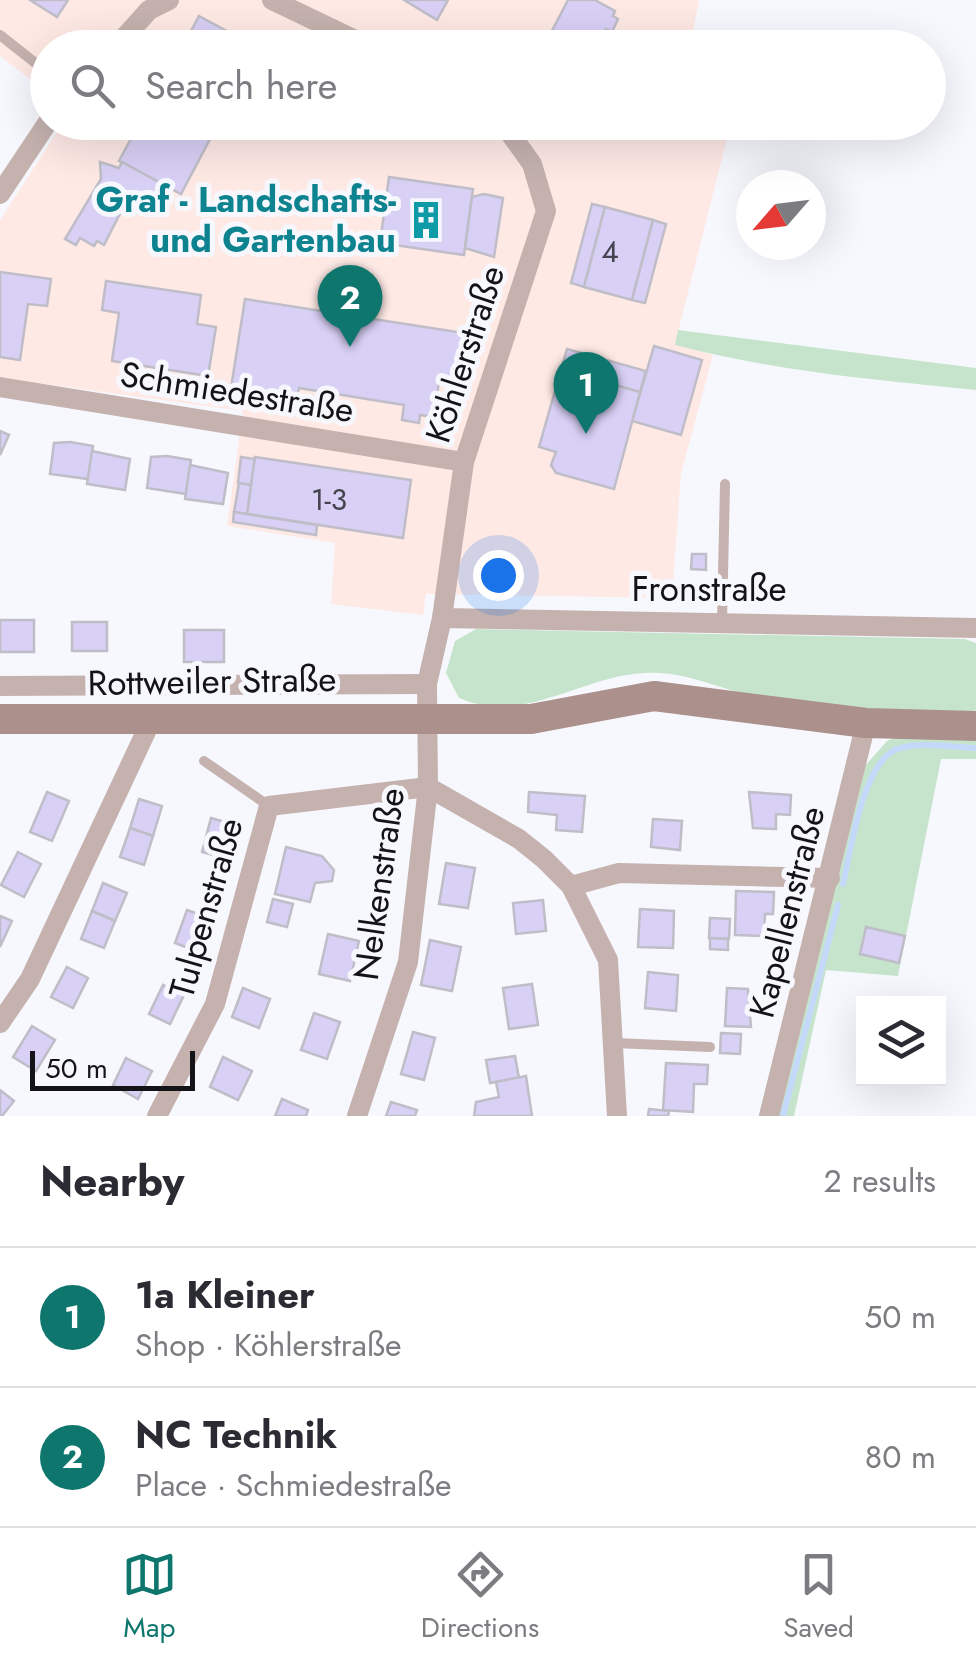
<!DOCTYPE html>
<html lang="en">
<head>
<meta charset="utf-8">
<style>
  body { margin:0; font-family:Jost,sans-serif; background:#f2f2f3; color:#2b2b33 }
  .controls { position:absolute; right:30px; bottom:30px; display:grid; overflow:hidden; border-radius:0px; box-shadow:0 10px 40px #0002 }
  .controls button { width:90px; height:90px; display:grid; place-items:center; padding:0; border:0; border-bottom:2px solid #e1e1e2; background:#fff; color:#2b2b33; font:50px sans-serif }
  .compass { position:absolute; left:736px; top:170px; width:90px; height:90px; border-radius:50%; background:#fff; box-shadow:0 10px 40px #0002; rotate:242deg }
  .scale { position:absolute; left:30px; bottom:25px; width:165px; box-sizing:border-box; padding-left:10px; border:5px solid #141418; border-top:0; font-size:28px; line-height:35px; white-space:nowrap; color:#141418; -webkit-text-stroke:8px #f7f8fe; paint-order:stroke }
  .you { position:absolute; left:498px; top:575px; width:35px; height:35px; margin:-25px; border:8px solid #fff; border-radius:50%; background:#1a73e8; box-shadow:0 0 0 15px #1a73e833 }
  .badge { display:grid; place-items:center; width:65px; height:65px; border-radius:50%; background:#0f766e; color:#fff; font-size:32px; font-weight:700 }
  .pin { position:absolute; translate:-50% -82px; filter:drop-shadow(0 2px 5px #0008) }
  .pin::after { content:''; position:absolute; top:52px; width:35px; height:30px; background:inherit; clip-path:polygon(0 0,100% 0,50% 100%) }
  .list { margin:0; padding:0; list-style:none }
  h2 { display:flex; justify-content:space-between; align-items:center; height:130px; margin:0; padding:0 40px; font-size:42px }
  h2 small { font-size:32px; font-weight:400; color:#7c7c81 }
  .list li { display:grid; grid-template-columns:65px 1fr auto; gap:30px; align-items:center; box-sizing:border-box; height:140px; padding:0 40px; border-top:2px solid #e1e1e2 }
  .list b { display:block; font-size:38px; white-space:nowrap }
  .list p { margin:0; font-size:32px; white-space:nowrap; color:#7c7c81 }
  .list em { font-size:32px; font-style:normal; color:#7c7c81 }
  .icon { flex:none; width:55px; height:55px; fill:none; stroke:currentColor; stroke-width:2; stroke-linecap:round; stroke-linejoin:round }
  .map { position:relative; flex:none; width:976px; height:1116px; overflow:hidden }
  .search { position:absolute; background:#fff; box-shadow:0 10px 40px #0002; left:30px; right:30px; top:30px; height:110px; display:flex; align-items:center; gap:25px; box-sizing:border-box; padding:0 35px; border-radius:55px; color:#7c7c81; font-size:38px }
  .sheet { height:410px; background:#fff }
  nav { display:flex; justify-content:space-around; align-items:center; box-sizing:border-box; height:140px; border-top:2px solid #e1e1e2; background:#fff; font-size:28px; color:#7c7c81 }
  nav a { display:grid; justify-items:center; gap:5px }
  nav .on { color:#0f766e }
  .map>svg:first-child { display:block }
  .industrial { fill:#fee9e5 }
  .green { fill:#c5e4cb }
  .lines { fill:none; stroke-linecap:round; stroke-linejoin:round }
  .stream { stroke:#c4d9fa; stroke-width:6 }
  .building { fill:#d8d0f5; stroke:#bfbdc7; stroke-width:2.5 }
  .lane { stroke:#c5b2af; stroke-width:10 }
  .street { stroke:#c5b2af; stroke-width:20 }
  .secondary { stroke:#ac908b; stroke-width:30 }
  .labels { text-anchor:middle; stroke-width:10; stroke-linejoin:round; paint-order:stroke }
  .number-label { font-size:30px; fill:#45434f }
  .culture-label { font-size:35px; font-weight:bold; fill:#0d838f; stroke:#f7f8fe; text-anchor:end }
  .street-label { font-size:35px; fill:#141418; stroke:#f7f8fe }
</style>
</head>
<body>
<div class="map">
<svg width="976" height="1116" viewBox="0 0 976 1116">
  <rect width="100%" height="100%" fill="#f7f8fe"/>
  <g class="industrial">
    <path d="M 0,0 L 699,0 L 690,47 L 48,48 L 47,92 L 0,56 Z"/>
    <path d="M 63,123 L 731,123 L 675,344 L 713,355 L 681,474 L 672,598 L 426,594 L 423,615 L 331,604 L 335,543 L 227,526 L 243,411 L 0,378 L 0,220 Z"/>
  </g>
  <g class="green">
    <path d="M 678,330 L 976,368 L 976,390 C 874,380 774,371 675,345 Z"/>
    <path d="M 476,629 L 965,639 L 976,643 L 976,710 L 970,714 C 900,714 826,710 756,696 C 717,689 685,670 644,673 C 581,676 523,726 459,698 L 446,673 L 455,641 Z"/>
    <path d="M 901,735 L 976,738 L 976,759 L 941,759 L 898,976 L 826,970 L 794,1116 L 776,1116 L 865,766 L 887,741 Z"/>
  </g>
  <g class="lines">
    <g class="stream">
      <path d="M 843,884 C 851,850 862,763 897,749 C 919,741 953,747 976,748"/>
      <path d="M 783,1116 L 838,905"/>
    </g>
  </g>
  <g class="building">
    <path d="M 30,0 L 68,0 L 57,17 Z"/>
    <path d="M 404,0 L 448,0 L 437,20 Z"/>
    <path d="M 568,0 L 595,0 L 615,11 L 613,16 L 618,19 L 612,32 L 606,29 L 596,48 L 543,48 Z"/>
    <path d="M 199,16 L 258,48 L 182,48 Z"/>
    <path d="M 140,122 L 219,122 L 181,194 L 119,161 Z"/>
    <path d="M 100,162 L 119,168 L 122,162 L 166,186 L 167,192 L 159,210 L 130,194 L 104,245 L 97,241 L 94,246 L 80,238 L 76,245 L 65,239 L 101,179 Z"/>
    <path d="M 389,177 L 473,189 L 464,255 L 380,243 Z"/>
    <path d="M 484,194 L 503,198 L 494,257 L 465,248 L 472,197 Z"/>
    <path d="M 592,204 L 605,207 L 584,287 L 571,283 Z"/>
    <path d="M 605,207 L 653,220 L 632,300 L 584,287 Z"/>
    <path d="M 653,220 L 666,224 L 645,303 L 632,300 Z"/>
    <path d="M 0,272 L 51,279 L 47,306 L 28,304 L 20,360 L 0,357 Z"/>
    <path d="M 106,281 L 201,295 L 197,324 L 216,327 L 208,376 L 112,361 L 119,313 L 102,310 Z"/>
    <path d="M 245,299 L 464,333 L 461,385 L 439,381 L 434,417 L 420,415 L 419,423 L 402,420 L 404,405 L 299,388 L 297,398 L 231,388 Z"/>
    <path d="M 654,346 L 702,360 L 681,435 L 632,421 Z"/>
    <path d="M 567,349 L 646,371 L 640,392 L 561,370 Z"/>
    <path d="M 561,370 L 640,392 L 614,489 L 556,473 L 551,465 L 556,452 L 539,447 Z"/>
    <path d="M 0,431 L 9,435 L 0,455 Z"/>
    <path d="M 70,442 L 93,446 L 88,479 L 50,474 L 54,443 Z"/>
    <path d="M 92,451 L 130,459 L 125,490 L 87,484 Z"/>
    <path d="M 167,456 L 191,460 L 186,494 L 147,488 L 151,457 Z"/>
    <path d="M 241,457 L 255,459 L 251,485 L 238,483 Z"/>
    <path d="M 255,457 L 411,480 L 403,538 L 247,514 Z"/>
    <path d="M 190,465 L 228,473 L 223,504 L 185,499 Z"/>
    <path d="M 239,483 L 251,485 L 247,514 L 234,512 Z"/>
    <path d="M 234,512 L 317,525 L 316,535 L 233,522 Z"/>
    <path d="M 692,554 L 706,554 L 706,570 L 691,569 Z"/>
    <rect x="0" y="620" width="34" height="32"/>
    <rect x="72" y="622" width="35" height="29"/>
    <rect x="184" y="630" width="40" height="32"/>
    <path d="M 47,792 L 69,801 L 52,841 L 30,832 Z"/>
    <path d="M 529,792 L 585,796 L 582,832 L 556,830 L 557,815 L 528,812 Z"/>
    <path d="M 749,792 L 791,795 L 790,815 L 776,814 L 776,829 L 753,828 Z"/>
    <path d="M 139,799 L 162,806 L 153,836 L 130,828 Z"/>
    <path d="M 211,818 L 236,825 L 227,859 L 202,852 Z"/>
    <path d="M 653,819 L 682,821 L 680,850 L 651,847 Z"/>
    <path d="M 130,828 L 153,836 L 144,865 L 120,857 Z"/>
    <path d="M 286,847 L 322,856 L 334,870 L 332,881 L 315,883 L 310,902 L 275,894 Z"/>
    <path d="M 18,852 L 41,864 L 24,897 L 1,885 Z"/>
    <path d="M 446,863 L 475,868 L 468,908 L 439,904 Z"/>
    <path d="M 103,883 L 127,893 L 115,921 L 92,911 Z"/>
    <path d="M 736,891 L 774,892 L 773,914 L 765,914 L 764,936 L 735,935 Z"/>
    <path d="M 273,899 L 293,904 L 287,927 L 267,922 Z"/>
    <path d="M 543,900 L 546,931 L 516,934 L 513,903 Z"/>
    <path d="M 640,909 L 674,911 L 673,948 L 638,947 Z"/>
    <path d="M 187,910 L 213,919 L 201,953 L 175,943 Z"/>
    <path d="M 92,911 L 115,921 L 104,948 L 81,939 Z"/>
    <path d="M 0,916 L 12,921 L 0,947 Z"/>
    <path d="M 710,918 L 730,919 L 729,939 L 709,938 Z"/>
    <path d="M 866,927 L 905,936 L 899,963 L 860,954 Z"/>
    <path d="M 328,934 L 359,941 L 350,981 L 319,974 Z"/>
    <path d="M 710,938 L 728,939 L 728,950 L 710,949 Z"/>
    <path d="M 430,940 L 461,947 L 452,991 L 421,985 Z"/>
    <path d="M 67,967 L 88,978 L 73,1008 L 51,997 Z"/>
    <path d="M 648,972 L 678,975 L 676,1011 L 645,1008 Z"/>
    <path d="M 532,984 L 538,1025 L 509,1029 L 503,988 Z"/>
    <path d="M 163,985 L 184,995 L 170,1024 L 149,1014 Z"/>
    <path d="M 243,988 L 270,999 L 259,1028 L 232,1017 Z"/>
    <path d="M 727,988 L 748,989 L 751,1027 L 725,1026 Z"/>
    <path d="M 314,1013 L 340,1022 L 327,1059 L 301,1050 Z"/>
    <path d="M 32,1026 L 55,1040 L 36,1071 L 13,1057 Z"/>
    <path d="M 413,1032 L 435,1038 L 424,1080 L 401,1074 Z"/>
    <path d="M 721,1033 L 741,1034 L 740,1054 L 720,1053 Z"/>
    <path d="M 515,1056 L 519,1078 L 490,1083 L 486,1060 Z"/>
    <path d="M 223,1057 L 252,1071 L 238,1100 L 210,1087 Z"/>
    <path d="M 126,1058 L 152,1071 L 138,1099 L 113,1085 Z"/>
    <path d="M 666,1063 L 708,1065 L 707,1084 L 694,1084 L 693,1112 L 663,1110 Z"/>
    <path d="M 526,1076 L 532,1116 L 474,1116 L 476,1102 L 499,1097 L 496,1082 Z"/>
    <path d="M 0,1090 L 14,1101 L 2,1116 L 0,1116 Z"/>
    <path d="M 282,1099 L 308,1110 L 306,1116 L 275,1116 Z"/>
    <path d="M 391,1102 L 417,1110 L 415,1116 L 386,1116 Z"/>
    <path d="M 649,1109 L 669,1111 L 668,1116 L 648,1116 Z"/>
  </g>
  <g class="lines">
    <g class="lane">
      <path d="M 0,35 L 48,73"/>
      <path d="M 722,621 L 725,484"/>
      <path d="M 204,761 L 269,806"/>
      <path d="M 614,1043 L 710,1047"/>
    </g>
    <g class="street">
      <path d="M 272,0 L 372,48"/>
      <path d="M 115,48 L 149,10 L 169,0"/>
      <path d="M 0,194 L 48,122"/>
      <path d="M 0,387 L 464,462"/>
      <path d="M 442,618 L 976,628"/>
      <path d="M 0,686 L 427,684"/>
      <path d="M 571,886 L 619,873 L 830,878"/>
      <path d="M 0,1023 L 30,979 L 151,721"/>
      <path d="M 157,1116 L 215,1004 L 269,806 L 428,787 L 519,839 L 544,859 L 571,886 L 608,960 L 617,1116"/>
      <path d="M 357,1116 L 408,962 L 428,787 L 427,684 L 442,618 L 464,462 L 546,211 L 532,164 L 502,122"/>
      <path d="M 769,1116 L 866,723"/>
    </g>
    <path class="secondary" d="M 0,719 L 531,719 L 654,696 L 866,723 L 976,726"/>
  </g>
  <defs>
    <g id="building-bare" transform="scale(3)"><path d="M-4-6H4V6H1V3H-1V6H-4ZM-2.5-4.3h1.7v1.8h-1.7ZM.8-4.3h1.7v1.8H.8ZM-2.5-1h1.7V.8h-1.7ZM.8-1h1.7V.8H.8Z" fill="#0f9aa8" stroke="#f7f8fe" stroke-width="2.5" paint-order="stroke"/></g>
  </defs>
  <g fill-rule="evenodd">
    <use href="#building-bare" x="426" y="220"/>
  </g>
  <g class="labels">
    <g class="number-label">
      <text x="610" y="262">4</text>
      <text x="329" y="510">1-3</text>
    </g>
    <g class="culture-label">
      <text x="396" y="212">Graf - Landschafts-<tspan x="396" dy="40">und Gartenbau</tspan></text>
    </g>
    <g class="street-label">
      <text transform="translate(465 354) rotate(-72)" y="12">Köhlerstraße</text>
      <text transform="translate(237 392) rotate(9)" y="12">Schmiedestraße</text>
      <text x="709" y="601">Fronstraße</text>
      <text transform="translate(212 681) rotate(-1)" y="12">Rottweiler Straße</text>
      <text transform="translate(379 884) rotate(-82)" y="12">Nelkenstraße</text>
      <text transform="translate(206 908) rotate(-74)" y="12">Tulpenstraße</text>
      <text transform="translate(787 912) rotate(-76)" y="12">Kapellenstraße</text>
    </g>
  </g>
</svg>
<div class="controls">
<button><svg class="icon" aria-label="layers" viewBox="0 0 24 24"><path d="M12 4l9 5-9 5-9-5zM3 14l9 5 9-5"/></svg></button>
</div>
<svg class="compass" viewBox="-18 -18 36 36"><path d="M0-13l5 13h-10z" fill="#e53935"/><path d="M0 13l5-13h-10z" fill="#7c7c81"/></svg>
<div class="scale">50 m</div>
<div class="you"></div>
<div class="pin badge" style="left:586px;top:434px">1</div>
<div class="pin badge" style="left:350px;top:347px">2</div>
<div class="search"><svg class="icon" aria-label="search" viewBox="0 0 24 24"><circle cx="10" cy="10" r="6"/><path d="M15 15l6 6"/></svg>Search here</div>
</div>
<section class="sheet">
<h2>Nearby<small>2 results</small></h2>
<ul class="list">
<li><span class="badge">1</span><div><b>1a Kleiner</b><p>Shop · Köhlerstraße</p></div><em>50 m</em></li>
<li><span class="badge">2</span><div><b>NC Technik</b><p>Place · Schmiedestraße</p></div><em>80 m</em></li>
</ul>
</section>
<nav>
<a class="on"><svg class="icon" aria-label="map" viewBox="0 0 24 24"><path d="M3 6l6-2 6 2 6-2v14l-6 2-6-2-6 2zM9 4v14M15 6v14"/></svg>Map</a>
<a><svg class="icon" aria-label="directions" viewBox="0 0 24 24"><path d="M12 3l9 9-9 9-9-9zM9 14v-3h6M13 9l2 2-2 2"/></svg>Directions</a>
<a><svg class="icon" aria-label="saved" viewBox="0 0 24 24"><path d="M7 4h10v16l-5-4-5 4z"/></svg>Saved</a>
</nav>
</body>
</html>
